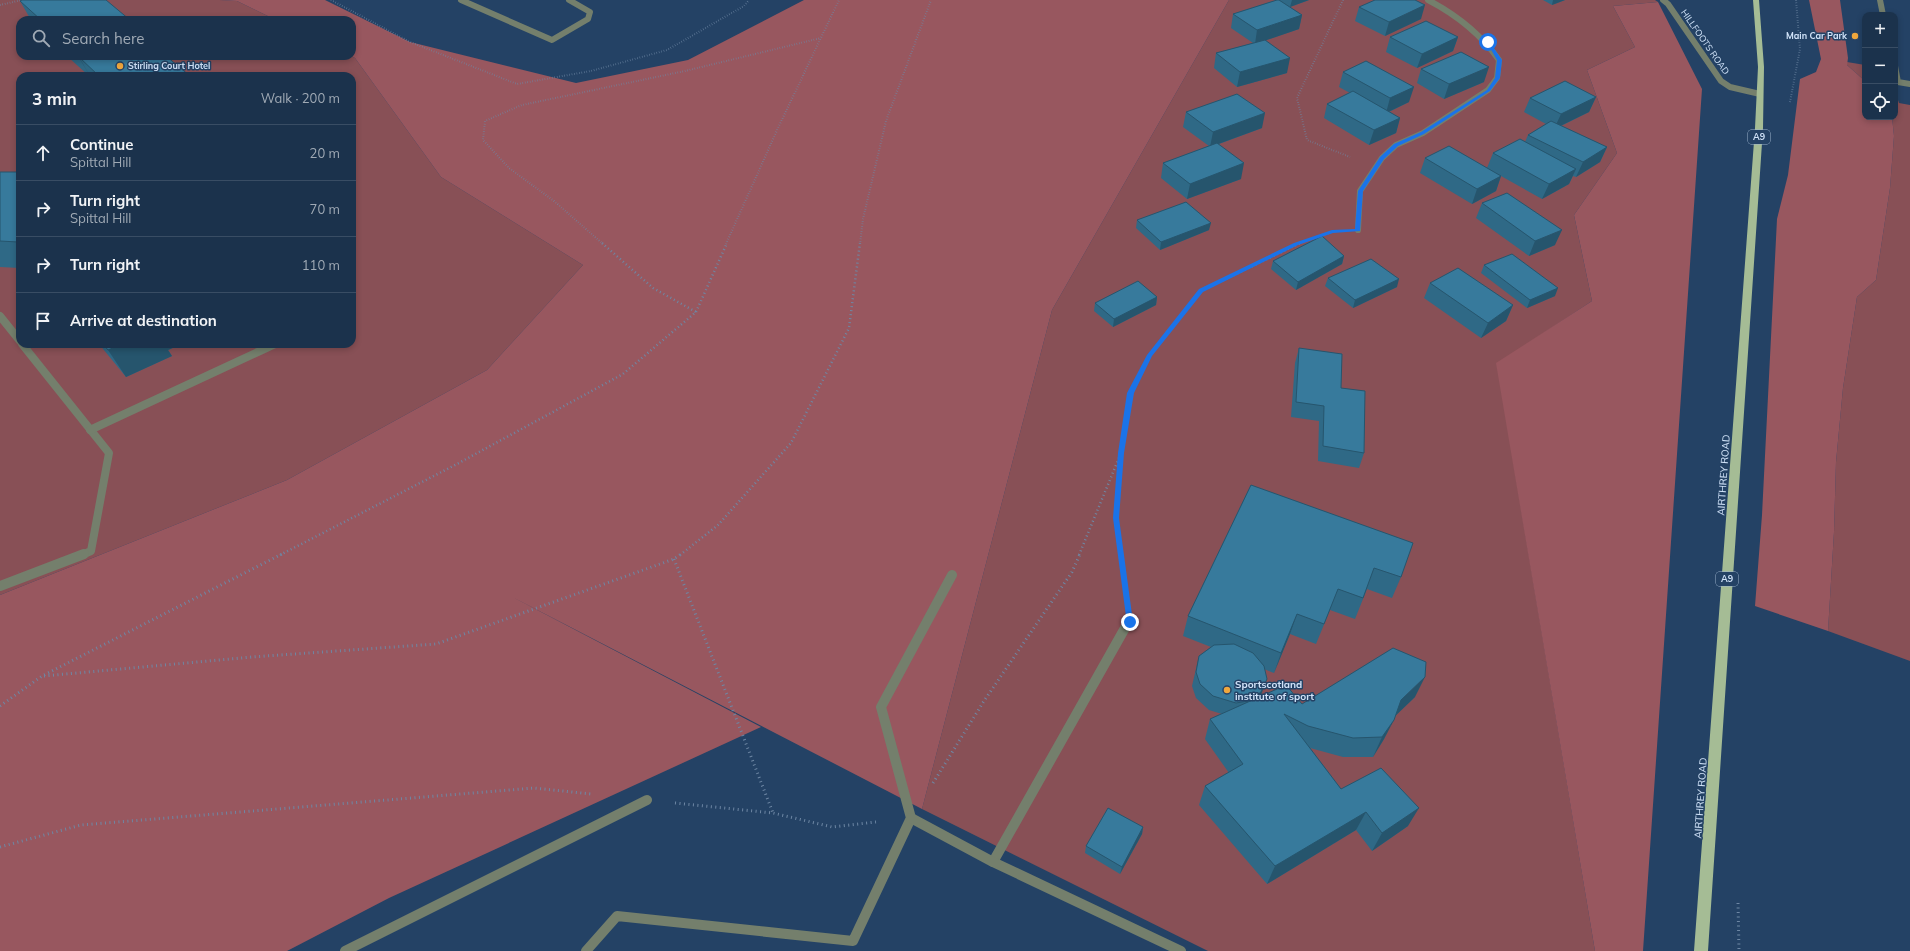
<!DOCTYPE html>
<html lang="en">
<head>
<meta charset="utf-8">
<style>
  body { margin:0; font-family:Mulish,sans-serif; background:#283e56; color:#f1f3f6 }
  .controls { position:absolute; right:12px; top:12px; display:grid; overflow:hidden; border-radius:8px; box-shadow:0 2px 6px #0003 }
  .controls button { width:36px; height:36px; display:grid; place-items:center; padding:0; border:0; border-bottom:1px solid #394d64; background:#1b324c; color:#f1f3f6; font:20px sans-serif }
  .stop { position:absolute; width:12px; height:12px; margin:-9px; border:3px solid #1a73e8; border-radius:50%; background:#fff }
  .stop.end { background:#1a73e8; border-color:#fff; box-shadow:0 1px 4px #0008 }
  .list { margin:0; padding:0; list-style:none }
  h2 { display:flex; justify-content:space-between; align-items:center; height:52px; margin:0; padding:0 16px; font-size:17px }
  h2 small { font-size:13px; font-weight:400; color:#a0aab5 }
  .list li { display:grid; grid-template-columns:26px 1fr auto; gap:12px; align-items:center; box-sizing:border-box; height:56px; padding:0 16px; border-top:1px solid #394d64 }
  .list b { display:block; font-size:15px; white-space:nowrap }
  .list p { margin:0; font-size:13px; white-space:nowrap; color:#a0aab5 }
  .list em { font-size:13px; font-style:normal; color:#a0aab5 }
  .icon { flex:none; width:22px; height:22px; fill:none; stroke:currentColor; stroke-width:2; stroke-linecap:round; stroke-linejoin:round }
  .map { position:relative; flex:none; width:1910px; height:951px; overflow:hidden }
  .search { position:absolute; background:#1b324c; box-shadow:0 2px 6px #0003; left:16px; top:16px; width:340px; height:44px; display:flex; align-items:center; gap:10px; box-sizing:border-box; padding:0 14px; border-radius:12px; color:#a0aab5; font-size:15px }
  .panel { position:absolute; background:#1b324c; box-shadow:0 2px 6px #0003; left:16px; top:72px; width:340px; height:276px; border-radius:12px }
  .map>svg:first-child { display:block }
  .green { fill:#885056; fill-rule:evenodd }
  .forest { fill:#98575f }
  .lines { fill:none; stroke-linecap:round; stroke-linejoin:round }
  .path-far2 { stroke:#6e87a4; stroke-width:2; stroke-dasharray:0.5 2; stroke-linecap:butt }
  .path-far1 { stroke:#6e87a4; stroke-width:2.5; stroke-dasharray:1 3; stroke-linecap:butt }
  .path { stroke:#6e87a4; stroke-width:3; stroke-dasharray:1 3.5; stroke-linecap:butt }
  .service-far2 { stroke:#747f6c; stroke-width:6 }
  .service-far1 { stroke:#747f6c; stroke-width:8 }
  .service { stroke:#747f6c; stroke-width:10 }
  .minor-far1 { stroke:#747f6c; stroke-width:6 }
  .minor { stroke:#747f6c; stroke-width:10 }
  .primary { fill:#a5bc95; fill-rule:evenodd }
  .wall { fill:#2f6986 }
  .shaded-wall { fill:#26556d }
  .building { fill:#377a9c; stroke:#26556d }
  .route { fill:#1a73e8 }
  .poi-dot { fill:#efa73d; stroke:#244265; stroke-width:1.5 }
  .labels { text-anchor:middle; stroke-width:3; stroke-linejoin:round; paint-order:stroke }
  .far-poi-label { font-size:9px; font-weight:bold; fill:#d1e3f9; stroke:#244265; text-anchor:end }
  .far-street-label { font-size:9px; fill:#d1e3f9; stroke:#244265 }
  .shield { fill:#244265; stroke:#9db3cd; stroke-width:1 }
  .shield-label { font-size:9px; font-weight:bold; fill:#d1e3f9 }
  .street-label { font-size:10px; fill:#d1e3f9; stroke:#244265 }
  .poi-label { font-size:10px; font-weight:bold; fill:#d1e3f9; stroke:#244265; text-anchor:start }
</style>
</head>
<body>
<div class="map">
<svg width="1910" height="951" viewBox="0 0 1910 951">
  <rect width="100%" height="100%" fill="#244265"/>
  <g class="green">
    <path d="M 0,0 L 220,0 L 237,1 L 276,20 L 20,20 L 20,56 L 351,56 L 355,58 L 441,177 L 583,265 L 487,370 L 287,480 L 0,595 ZM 20,76 L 352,76 L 352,344 L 20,344 Z"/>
    <path d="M 1229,0 L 1655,0 L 1658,2 L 1613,6 L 1635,47 L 1587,70 L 1617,153 L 1574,215 L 1592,301 L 1497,364 L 1595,951 L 1208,951 L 922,809 L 1052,310 Z"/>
    <path d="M 1847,62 L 1865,65 L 1865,81 L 1847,65 Z"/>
    <path d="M 1895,91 L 1899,103 L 1910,105 L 1910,661 L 1828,631 L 1834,532 L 1836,462 L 1843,388 L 1857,297 L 1876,280 L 1890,188 L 1894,136 L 1892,117 L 1895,117 Z"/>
  </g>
  <g class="forest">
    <path d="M 220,0 L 325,0 L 410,42 L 576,83 L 688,60 L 804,0 L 1229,0 L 1052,310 L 922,809 L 495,588 L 761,727 L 389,898 L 287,951 L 0,951 L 0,595 L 287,480 L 487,370 L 583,265 L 441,177 L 355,58 L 351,56 L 352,20 L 276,20 L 237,1 Z"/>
    <path d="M 1809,0 L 1840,0 L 1848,58 L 1847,65 L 1865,81 L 1865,117 L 1892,117 L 1894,136 L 1890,188 L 1876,280 L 1857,297 L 1843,388 L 1836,462 L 1834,532 L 1828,631 L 1755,606 L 1762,515 L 1777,219 L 1788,175 L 1800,79 L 1816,72 L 1821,59 Z"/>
    <path d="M 1658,2 L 1702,89 L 1643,951 L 1595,951 L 1496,363 L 1592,301 L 1574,215 L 1617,153 L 1587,70 L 1635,47 L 1613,6 Z"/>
  </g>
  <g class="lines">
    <g class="path-far2">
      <path d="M 331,0 L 410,42 L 517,84 L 591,71 L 667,50 L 744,6 L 749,0"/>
      <path d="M 1343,0 L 1297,98 L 1307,140 L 1350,157"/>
      <path d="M 0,5 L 22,0"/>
      <path d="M 1790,102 L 1800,49 L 1796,0"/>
      <path d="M 603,244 L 554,201 L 509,168 L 483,140 L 485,121 L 522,105 L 685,71 L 821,38"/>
      <path d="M 726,244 L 778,128 L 839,0"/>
      <path d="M 860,244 L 863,219 L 886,121 L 931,0"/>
      <path d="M 1297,244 L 1332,232"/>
    </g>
    <g class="path-far1">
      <path d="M 696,312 L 727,243"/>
      <path d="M 280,555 L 457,464 L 623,374 L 696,312 L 653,288 L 602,243"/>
      <path d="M 680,555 L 718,525 L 791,443 L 849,328 L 860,243"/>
      <path d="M 1079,555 L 1121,453"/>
      <path d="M 1121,555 L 1116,518 L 1121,453 L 1131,393 L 1150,355 L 1201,291 L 1300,243"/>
    </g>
    <g class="path">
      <path d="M 1121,554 L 1127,600"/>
      <path d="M 674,559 L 773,813"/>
      <path d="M 44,676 L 252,657 L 436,644 L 674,559 L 681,554"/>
      <path d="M 0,706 L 42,676 L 282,554"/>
      <path d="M 933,783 L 984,701 L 1072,572 L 1080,554"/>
      <path d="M 675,803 L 773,813 L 832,827 L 876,822"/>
      <path d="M 0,847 L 81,825 L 534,788 L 591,794"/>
      <path d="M 1738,903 L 1739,951"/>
    </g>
    <g class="service-far2">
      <path d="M 461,0 L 552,40 L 588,19 L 590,12 L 569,0"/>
      <path d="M 1880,0 L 1883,15"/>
      <path d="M 1895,66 L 1898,82 L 1910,84"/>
    </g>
    <g class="service-far1">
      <path d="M 0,316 L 20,341"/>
      <path d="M 22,344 L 109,453 L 91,551 L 82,555"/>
      <path d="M 90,430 L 275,344"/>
    </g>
    <g class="service">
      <path d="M 0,586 L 84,554"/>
      <path d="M 993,862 L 1125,628"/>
      <path d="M 345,951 L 647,800"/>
      <path d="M 586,951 L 617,916 L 853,941 L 911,818 L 881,707 L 952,575"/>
    </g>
    <g class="minor-far1">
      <path d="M 1663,0 L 1668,4 L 1721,81 L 1730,87 L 1760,94"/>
      <path d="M 1358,230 L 1360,191 L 1382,158 L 1396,145 L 1423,133 L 1488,90 L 1497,78 L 1499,60 C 1480,33 1457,15 1428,0"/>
    </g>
    <path class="minor" d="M 911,818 L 993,862 L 1181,951"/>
    <path class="primary" d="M 1753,0 L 1759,0 L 1764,67 L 1763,128 L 1708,951 L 1694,951 L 1755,128 L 1758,67 Z"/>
  </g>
  <g class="wall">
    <path d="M 1277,0 L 1309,0 L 1290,7 L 1302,15 L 1299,29 L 1266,40 L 1287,73 L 1237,87 L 1214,68 L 1216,53 L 1253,43 L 1231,28 L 1233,14 Z"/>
    <path d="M 1543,0 L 1565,0 L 1552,5 Z"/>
    <path d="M 20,1 L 130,20 L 31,20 Z"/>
    <path d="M 1359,7 L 1421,19 L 1385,36 L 1355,21 Z"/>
    <path d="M 1390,37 L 1458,37 L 1453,51 L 1417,68 L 1386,52 Z"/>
    <path d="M 67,56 L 166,56 L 190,76 L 89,76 Z"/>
    <path d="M 1421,69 L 1484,82 L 1444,99 L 1417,83 Z"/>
    <path d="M 1343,72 L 1409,102 L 1389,112 L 1400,118 L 1396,133 L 1369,145 L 1324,118 L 1327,104 L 1350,93 L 1339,87 Z"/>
    <path d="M 1596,97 L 1589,112 L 1561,126 L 1607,147 L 1600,162 L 1576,177 L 1573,176 L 1569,184 L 1542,199 L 1501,176 L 1496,191 L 1472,204 L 1420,173 L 1425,158 L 1487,168 L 1493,153 L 1525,142 L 1528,135 L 1546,124 L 1524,112 L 1530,98 Z"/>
    <path d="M 1186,112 L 1262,128 L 1219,144 L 1241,179 L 1187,199 L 1161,178 L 1163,163 L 1209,146 L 1183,127 Z"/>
    <path d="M 0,172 L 20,172 L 20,268 L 0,267 Z"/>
    <path d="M 1482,203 L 1555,245 L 1529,256 L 1476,218 Z"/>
    <path d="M 1137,220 L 1209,230 L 1160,250 L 1136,228 Z"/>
    <path d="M 1344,256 L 1342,264 L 1296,290 L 1271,269 L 1273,261 Z"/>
    <path d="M 1484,265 L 1555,296 L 1527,308 L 1481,273 Z"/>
    <path d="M 1328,278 L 1397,287 L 1353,308 L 1325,286 Z"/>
    <path d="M 1430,283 L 1513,305 L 1506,321 L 1481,338 L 1424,298 Z"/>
    <path d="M 1157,297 L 1156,305 L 1113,327 L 1094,311 L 1095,303 Z"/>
    <path d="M 99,344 L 182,344 L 168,350 L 172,356 L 126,377 Z"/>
    <path d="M 1299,348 L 1341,388 L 1364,453 L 1359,468 L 1318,461 L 1319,421 L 1291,417 L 1295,363 Z"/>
    <path d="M 1251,485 L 1401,577 L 1392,598 L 1367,589 L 1355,619 L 1330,610 L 1316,644 L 1290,634 L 1274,673 L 1264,669 L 1260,697 L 1302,704 L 1415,697 L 1395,716 L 1384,739 L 1373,757 L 1343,757 L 1310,748 L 1341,789 L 1408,826 L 1372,851 L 1356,830 L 1267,884 L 1199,805 L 1205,786 L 1229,773 L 1205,739 L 1210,719 L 1222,714 L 1209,710 L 1196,698 L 1192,686 L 1199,656 L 1211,647 L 1183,636 L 1188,616 Z"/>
    <path d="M 1143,827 L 1142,834 L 1120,874 L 1085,853 L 1086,846 Z"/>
  </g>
  <g class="shaded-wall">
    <path d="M 1292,0 L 1309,0 L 1290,7 Z"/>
    <path d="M 1553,0 L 1565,0 L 1552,5 Z"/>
    <path d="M 1425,5 L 1421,19 L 1385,36 L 1389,22 Z"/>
    <path d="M 1302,15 L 1299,29 L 1255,44 L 1257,30 Z"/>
    <path d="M 1458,37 L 1453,51 L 1417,68 L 1422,54 Z"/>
    <path d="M 78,56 L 102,56 L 79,57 L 90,76 Z"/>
    <path d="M 1290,58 L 1287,73 L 1237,87 L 1240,72 Z"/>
    <path d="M 1489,67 L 1484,82 L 1444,99 L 1449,84 Z"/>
    <path d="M 1414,87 L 1409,102 L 1386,113 L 1390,98 Z"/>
    <path d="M 1596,97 L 1589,112 L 1554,129 L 1561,114 Z"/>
    <path d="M 1265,113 L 1262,128 L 1210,147 L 1213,132 Z"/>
    <path d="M 1400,118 L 1396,133 L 1369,145 L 1374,130 Z"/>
    <path d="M 1607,147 L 1600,162 L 1576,177 L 1583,162 Z"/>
    <path d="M 1244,163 L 1241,179 L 1187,199 L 1190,184 Z"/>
    <path d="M 1576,169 L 1569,184 L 1542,199 L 1549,184 Z"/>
    <path d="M 1501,176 L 1496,191 L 1472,204 L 1477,189 Z"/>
    <path d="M 1211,223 L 1209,230 L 1160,250 L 1161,242 Z"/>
    <path d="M 1562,230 L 1555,245 L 1529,256 L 1535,241 Z"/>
    <path d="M 1344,256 L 1342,264 L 1296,290 L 1298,282 Z"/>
    <path d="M 1399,279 L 1397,287 L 1353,308 L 1355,300 Z"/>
    <path d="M 1558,288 L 1555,296 L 1527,308 L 1530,300 Z"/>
    <path d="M 1157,297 L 1156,305 L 1113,327 L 1114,319 Z"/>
    <path d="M 1513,305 L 1506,321 L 1481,338 L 1488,323 Z"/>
    <path d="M 122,344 L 182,344 L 168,350 L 172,356 L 126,377 L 108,350 Z"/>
    <path d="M 1297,614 L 1290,634 L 1274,673 L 1281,653 Z"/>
    <path d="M 1425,677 L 1415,697 L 1391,720 L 1401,700 Z"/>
    <path d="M 1267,679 L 1257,706 L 1244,715 L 1248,701 Z"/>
    <path d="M 1394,720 L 1384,739 L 1373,757 L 1382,737 Z"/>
    <path d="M 1419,808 L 1408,826 L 1372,851 L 1382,833 Z"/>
    <path d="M 1366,812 L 1356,830 L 1267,884 L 1275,866 Z"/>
    <path d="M 1143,827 L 1142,834 L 1120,874 L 1122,867 Z"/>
  </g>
  <g class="building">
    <path d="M 22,0 L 106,0 L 130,20 L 41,20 L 20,1 Z"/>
    <path d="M 1277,0 L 1279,0 L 1302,15 L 1257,30 L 1233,14 Z"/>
    <path d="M 1375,0 L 1415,0 L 1425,5 L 1389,22 L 1359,7 Z"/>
    <path d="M 1426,21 L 1458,37 L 1422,54 L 1390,37 Z"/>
    <path d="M 1265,40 L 1290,58 L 1240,72 L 1216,53 Z"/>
    <path d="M 1461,52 L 1489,67 L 1449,84 L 1421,69 Z"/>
    <path d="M 83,56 L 166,56 L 190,76 L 99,76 L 79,57 Z"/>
    <path d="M 1366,61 L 1414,87 L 1390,98 L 1343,72 Z"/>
    <path d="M 1565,81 L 1596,97 L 1561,114 L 1530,98 Z"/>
    <path d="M 1353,91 L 1400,118 L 1374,130 L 1327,104 Z"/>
    <path d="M 1237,94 L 1265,113 L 1213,132 L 1186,112 Z"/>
    <path d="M 1551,121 L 1607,147 L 1583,162 L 1528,135 Z"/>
    <path d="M 1520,139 L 1576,169 L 1549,184 L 1493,153 Z"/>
    <path d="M 1217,143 L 1244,163 L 1190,184 L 1163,163 Z"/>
    <path d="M 1449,146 L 1501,176 L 1477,189 L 1425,158 Z"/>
    <path d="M 0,172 L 20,172 L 20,245 L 18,242 L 0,241 Z"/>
    <path d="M 1507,193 L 1562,230 L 1535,241 L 1482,203 Z"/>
    <path d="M 1186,202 L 1211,223 L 1161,242 L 1137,220 Z"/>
    <path d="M 1322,236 L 1344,256 L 1298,282 L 1273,261 Z"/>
    <path d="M 1512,254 L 1558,288 L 1530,300 L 1484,265 Z"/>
    <path d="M 1371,259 L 1399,279 L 1355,300 L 1328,278 Z"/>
    <path d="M 1458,268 L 1513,305 L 1488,323 L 1430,283 Z"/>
    <path d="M 1138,281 L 1157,297 L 1114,319 L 1095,303 Z"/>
    <path d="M 103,344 L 122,344 L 108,350 Z"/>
    <path d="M 1299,348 L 1342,354 L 1341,388 L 1365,391 L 1364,453 L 1323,446 L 1324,406 L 1296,402 Z"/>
    <path d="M 1251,485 L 1413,543 L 1401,577 L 1374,568 L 1363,598 L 1338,589 L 1324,624 L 1297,614 L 1281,653 L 1188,616 Z"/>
    <path d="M 1234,644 L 1253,653 L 1264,666 L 1267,679 L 1261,692 L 1248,701 L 1236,703 L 1213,696 L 1200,684 L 1196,672 L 1199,656 L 1214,645 Z"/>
    <path d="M 1393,648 L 1426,662 L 1425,677 L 1401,700 L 1394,720 L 1382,737 L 1353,738 L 1308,726 L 1284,714 L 1341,789 L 1381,768 L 1419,808 L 1382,833 L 1366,812 L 1275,866 L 1205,786 L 1243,764 L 1210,719 L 1286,685 L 1302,704 Z"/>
    <path d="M 1108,808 L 1143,827 L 1122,867 L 1086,846 Z"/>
  </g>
  <path class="route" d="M 1486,41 L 1489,41 L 1502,60 L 1500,78 L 1490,91 L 1424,134 L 1398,146 L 1384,159 L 1363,191 L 1360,231 L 1333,233 L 1298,245 L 1203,292 L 1152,356 L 1134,393 L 1124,453 L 1119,518 L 1133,622 L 1130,624 L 1127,624 L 1113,518 L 1118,453 L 1127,393 L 1147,355 L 1199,289 L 1294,243 L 1332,230 L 1355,229 L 1358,191 L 1380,157 L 1394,144 L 1421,132 L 1487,90 L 1495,78 L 1497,60 Z"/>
  <g class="poi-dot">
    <circle cx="1855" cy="36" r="4"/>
    <circle cx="120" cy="66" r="4"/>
    <circle cx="1227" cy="690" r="4"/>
  </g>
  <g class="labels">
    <g class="far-poi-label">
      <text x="1847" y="39">Main Car Park</text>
      <text x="128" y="69" text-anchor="start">Stirling Court Hotel</text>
    </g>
    <g class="far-street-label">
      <text transform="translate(1705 42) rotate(55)" y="3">HILLFOOTS ROAD</text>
    </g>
    <g class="shield">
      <rect x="1748" y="130" width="22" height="14" rx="3"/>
      <rect x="1716" y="572" width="22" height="14" rx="3"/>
    </g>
    <g class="shield-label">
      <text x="1759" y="140">A9</text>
      <text x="1727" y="582">A9</text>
    </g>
    <g class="street-label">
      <text transform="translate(1723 475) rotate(-86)" y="4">AIRTHREY ROAD</text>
      <text transform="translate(1700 798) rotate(-86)" y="4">AIRTHREY ROAD</text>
    </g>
    <g class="poi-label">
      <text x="1235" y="688">Sportscotland<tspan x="1235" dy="12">institute of sport</tspan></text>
    </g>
  </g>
</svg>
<div class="controls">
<button>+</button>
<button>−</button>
<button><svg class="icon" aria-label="locate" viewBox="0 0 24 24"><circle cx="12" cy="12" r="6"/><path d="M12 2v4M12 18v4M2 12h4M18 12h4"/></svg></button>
</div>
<div class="stop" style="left:1488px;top:42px"></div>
<div class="stop end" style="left:1130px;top:622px"></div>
<div class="search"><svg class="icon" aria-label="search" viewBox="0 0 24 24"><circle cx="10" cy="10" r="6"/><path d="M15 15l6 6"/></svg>Search here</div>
<section class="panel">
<h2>3 min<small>Walk · 200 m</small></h2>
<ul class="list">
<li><svg class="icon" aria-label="ahead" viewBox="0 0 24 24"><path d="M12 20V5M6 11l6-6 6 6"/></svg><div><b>Continue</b><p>Spittal Hill</p></div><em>20 m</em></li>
<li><svg class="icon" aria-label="right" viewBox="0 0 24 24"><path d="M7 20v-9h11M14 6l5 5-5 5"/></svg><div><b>Turn right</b><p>Spittal Hill</p></div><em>70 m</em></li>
<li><svg class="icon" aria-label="right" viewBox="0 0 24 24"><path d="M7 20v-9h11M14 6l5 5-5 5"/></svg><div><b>Turn right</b></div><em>110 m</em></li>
<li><svg class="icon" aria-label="arrive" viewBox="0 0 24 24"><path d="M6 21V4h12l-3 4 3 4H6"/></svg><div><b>Arrive at destination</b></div></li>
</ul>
</section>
</div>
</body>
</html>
